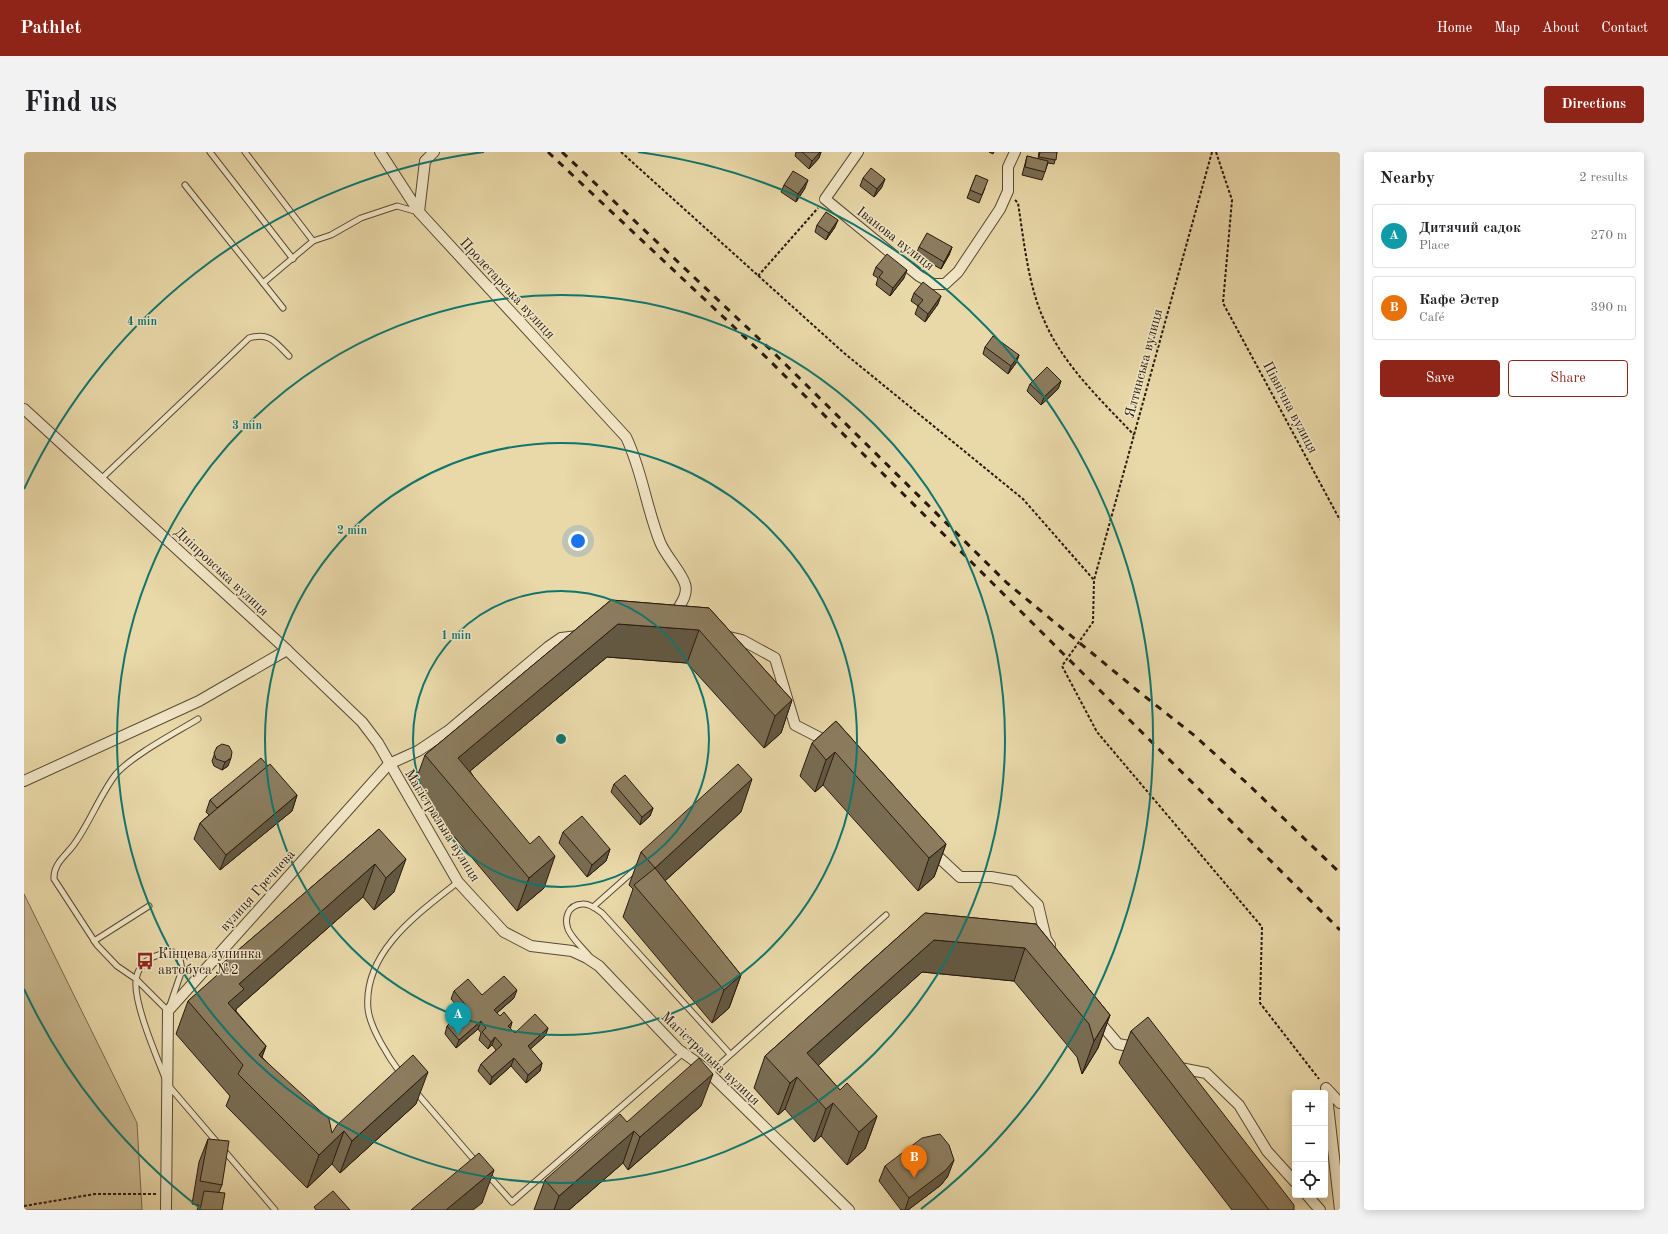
<!DOCTYPE html>
<html lang="en">
<head>
<meta charset="utf-8">
<style>
  body { margin:0; font-family:"Old Standard TT",serif; background:#f2f2f2; color:#202124 }
  .controls { position:absolute; right:12px; bottom:12px; display:grid; overflow:hidden; border-radius:4px; box-shadow:0 2px 10px #0003 }
  .controls button { width:36px; height:36px; display:grid; place-items:center; padding:0; border:0; border-bottom:1px solid #e0e0e0; background:#fff; color:#202124; font:20px sans-serif }
  .you { position:absolute; left:554px; top:389px; width:14px; height:14px; margin:-10px; border:3px solid #fff; border-radius:50%; background:#1a73e8; box-shadow:0 0 0 6px #1a73e833 }
  .badge { display:grid; place-items:center; width:26px; height:26px; border-radius:50%; background:#8f2418; color:#fff; font-size:13px; font-weight:700 }
  .pin { position:absolute; translate:-50% -33px; filter:drop-shadow(0 1px 2px #0008) }
  .pin::after { content:''; position:absolute; top:21px; width:14px; height:12px; background:inherit; clip-path:polygon(0 0,100% 0,50% 100%) }
  .list { margin:0; padding:0; list-style:none }
  h2 { display:flex; justify-content:space-between; align-items:center; height:52px; margin:0; padding:0 16px; font-size:17px }
  h2 small { font-size:13px; font-weight:400; color:#757577 }
  .list li { display:grid; grid-template-columns:26px 1fr auto; gap:12px; align-items:center; box-sizing:border-box; height:64px; margin:0 8px 8px; padding:0 8px; border:1px solid #e0e0e0; border-radius:4px }
  .list b { display:block; font-size:15px; white-space:nowrap }
  .list p { margin:0; font-size:13px; white-space:nowrap; color:#757577 }
  .list em { font-size:13px; font-style:normal; color:#757577 }
  .actions { display:flex; gap:8px; padding:12px 16px }
  .actions a { flex:1; padding:9px 0; border:1px solid #8f2418; border-radius:4px; text-align:center; font-size:14px; color:#8f2418 }
  .actions .main { background:#8f2418; color:#fff }
  .icon { flex:none; width:22px; height:22px; fill:none; stroke:currentColor; stroke-width:2; stroke-linecap:round; stroke-linejoin:round }
  .map { position:relative; flex:none; width:1316px; height:1058px; overflow:hidden; border-radius:4px }
  header { display:flex; align-items:center; gap:24px; box-sizing:border-box; height:56px; padding:0 20px; background:#8f2418; color:#fff }
  header strong { font-size:19px }
  nav { display:flex; gap:22px; margin-inline-start:auto; font-size:14px }
  .intro { display:flex; align-items:center; justify-content:space-between; box-sizing:border-box; height:96px; padding:0 24px }
  h1 { margin:0; font-size:28px }
  .button { padding:10px 18px; border-radius:4px; background:#8f2418; color:#fff; font-size:14px; font-weight:700 }
  main { display:flex; gap:24px; padding:0 24px }
  aside { flex:1; background:#fff; border-radius:4px; box-shadow:0 2px 10px #0003 }
  .map>svg:first-child { display:block }
  .green { fill:#c8b88e; stroke:#78694e }
  .lines { fill:none; stroke-linecap:round; stroke-linejoin:round }
  .service-casing { stroke:#584a35; stroke-width:7 }
  .minor-casing { stroke:#584a35; stroke-width:12 }
  .path { stroke:#281a0f; stroke-width:2; stroke-dasharray:3 2; stroke-linecap:butt }
  .service { stroke:#f1e6c6; stroke-width:5 }
  .minor { stroke:#f1e6c6; stroke-width:10 }
  .rail { stroke:#281a0f; stroke-width:3; stroke-dasharray:7 7; stroke-linecap:butt }
  .wall { fill:#786c52; stroke:#281a0f }
  .shaded-wall { fill:#625842; stroke:#281a0f }
  .building { fill:#8c7d5f; stroke:#281a0f }
  .ring { fill:none; stroke:#0f766e; stroke-width:2 }
  .labels { text-anchor:middle; stroke-width:3; stroke-linejoin:round; paint-order:stroke }
  .street-label { font-size:14px; fill:#281a0f; stroke:#f1e6c6 }
  .poi-label { font-size:14px; fill:#281a0f; stroke:#f1e6c6; text-anchor:start }
  .centre { fill:#0f766e; stroke:#f1e6c6; stroke-width:2 }
  .ring-label { font-size:12px; text-anchor:middle; font-weight:bold; fill:#0f766e; stroke:#f1e6c6; stroke-width:3; stroke-linejoin:round; paint-order:stroke }
</style>
</head>
<body>
<header>
<strong>Pathlet</strong>
<nav><a>Home</a><a>Map</a><a>About</a><a>Contact</a></nav>
</header>
<div class="intro"><h1>Find us</h1><a class="button">Directions</a></div>
<main>
<div class="map">
<svg width="1316" height="1058" viewBox="0 0 1316 1058">
  <rect width="100%" height="100%" fill="#e9d8a8"/>
  <filter id="stains"><feTurbulence type="fractalNoise" baseFrequency=".005" numOctaves="4"/><feColorMatrix values="0 0 0 0 .2 0 0 0 0 .09 0 0 0 0 .02 0 0 0 .5 -.17"/></filter>
  <radialGradient id="worn" r=".72"><stop offset=".6" stop-color="#630" stop-opacity="0"/><stop offset="1" stop-color="#630" stop-opacity=".3"/></radialGradient>
  <path class="green" d="M 0,742 L 113,971 L 118,1058 L 0,1058 Z"/>
  <g class="lines">
    <g class="service-casing">
      <g id="service">
        <path d="M 186,0 L 269,107"/>
        <path d="M 221,0 L 289,89 L 239,131"/>
        <path d="M 161,33 L 259,156"/>
        <path d="M 289,89 L 307,83 L 337,66 L 373,54 L 394,60"/>
        <path d="M 77,327 L 225,186 C 246,180 251,190 265,204"/>
        <path d="M 569,755 L 614,715"/>
        <path d="M 70,789 L 125,754"/>
        <path d="M 566,805 C 560,797 548,787 544,777 C 540,766 544,753 558,752 C 565,751 573,757 578,761 L 706,902"/>
        <path d="M 686,921 L 862,763"/>
        <path d="M 377,922 C 365,906 346,876 344,857 C 339,799 395,761 434,730"/>
        <path d="M 141,926 C 132,903 110,852 112,829 C 113,817 119,810 129,805 C 136,802 141,800 149,800 L 156,807 L 158,818 L 144,859 L 112,827 L 93,814 L 73,793 L 30,727 C 29,711 43,703 51,691 C 66,670 77,641 92,622 C 109,603 151,581 174,567"/>
        <path d="M 144,933 L 251,1058"/>
        <path d="M 391,939 L 452,1010"/>
        <path d="M 463,1022 L 488,1050 L 659,901"/>
      </g>
    </g>
    <g class="minor-casing">
      <g id="minor">
        <path d="M 356,0 L 395,60 L 602,285 C 618,318 622,355 636,390 C 641,403 658,421 661,432 C 665,444 654,455 649,465"/>
        <path d="M 834,0 L 801,47 L 895,124 L 909,132 L 921,132 L 934,120 L 976,57 L 984,39 L 984,15 L 991,0"/>
        <path d="M 395,60 L 401,9 L 410,0"/>
        <path d="M 0,257 L 263,498 L 338,570 L 354,591 L 434,730 L 480,780 L 507,794 L 548,799 L 563,806 L 575,814 L 654,897 L 679,915 L 825,1058"/>
        <path d="M 701,484 L 718,488 L 751,506 L 771,573 L 806,591"/>
        <path d="M 0,629 L 175,549 L 263,498"/>
        <path d="M 907,698 L 936,725 L 967,725 L 990,729 L 1014,753 L 1022,787 L 1026,793"/>
        <path d="M 1072,866 L 1094,892 L 1115,896"/>
        <path d="M 1151,915 L 1182,921 L 1215,953 L 1243,999 L 1271,1030"/>
        <path d="M 1283,1043 L 1296,1058"/>
        <path d="M 142,1058 L 144,859 L 365,612 L 394,599 L 424,579 L 524,495 L 537,486 L 554,484"/>
        <path d="M 1316,1058 L 1302,936 L 1316,951"/>
      </g>
    </g>
    <g class="path">
      <path d="M 597,0 L 820,201 L 999,347 L 1070,428"/>
      <path d="M 1188,0 L 1070,428 L 1069,470 L 1038,514 L 1073,580 L 1238,775 L 1236,851 L 1295,927"/>
      <path d="M 1192,0 L 1208,48 L 1199,151 L 1316,368"/>
      <path d="M 991,48 L 994,51 C 1000,89 1004,133 1020,168 C 1039,213 1077,248 1110,283"/>
      <path d="M 734,124 L 794,56"/>
      <path d="M 0,1054 L 71,1042 L 132,1042"/>
    </g>
    <use href="#service" class="service"/>
    <use href="#minor" class="minor"/>
    <g class="rail">
      <path d="M 524,0 L 744,207 L 1316,778"/>
      <path d="M 538,0 L 750,201 L 983,431 L 1114,539 L 1171,584 L 1226,634 L 1316,721"/>
    </g>
  </g>
  <g class="wall">
    <path d="M 772,0 L 797,0 L 795,6 L 785,17 L 771,4 Z"/>
    <path d="M 965,0 L 970,0 L 969,2 Z"/>
    <path d="M 1015,0 L 1033,0 L 1030,12 L 1024,11 L 1018,28 L 998,23 L 1001,12 L 1003,4 L 1014,7 Z"/>
    <path d="M 952,23 L 961,36 L 955,51 L 943,46 Z"/>
    <path d="M 839,26 L 858,35 L 850,45 L 836,34 Z"/>
    <path d="M 760,33 L 781,36 L 772,50 L 757,40 Z"/>
    <path d="M 793,73 L 811,75 L 802,88 L 791,80 Z"/>
    <path d="M 895,95 L 928,95 L 925,103 L 917,117 L 892,103 Z"/>
    <path d="M 852,115 L 880,126 L 866,144 L 852,133 L 854,126 L 849,123 Z"/>
    <path d="M 890,141 L 914,152 L 901,170 L 891,162 L 894,154 L 887,149 Z"/>
    <path d="M 961,195 L 995,203 L 992,211 L 984,222 L 959,202 Z"/>
    <path d="M 1037,229 L 1034,237 L 1017,253 L 1003,239 L 1006,232 Z"/>
    <path d="M 587,448 L 685,456 L 768,548 L 757,581 L 740,596 L 663,511 L 583,505 L 446,619 L 520,736 L 493,759 L 389,636 L 401,603 Z"/>
    <path d="M 812,569 L 922,692 L 910,725 L 894,739 L 799,633 L 791,640 L 776,624 L 788,591 Z"/>
    <path d="M 193,595 L 204,614 L 198,618 L 190,614 L 188,609 Z"/>
    <path d="M 244,614 L 273,643 L 268,659 L 196,718 L 170,687 L 176,671 L 185,663 L 182,660 L 186,648 Z"/>
    <path d="M 590,632 L 629,656 L 626,664 L 616,673 L 587,640 Z"/>
    <path d="M 717,660 L 641,729 L 717,823 L 705,856 L 688,871 L 599,765 L 609,737 L 605,733 L 617,700 Z"/>
    <path d="M 355,677 L 370,740 L 350,758 L 339,745 L 212,857 L 212,859 L 242,894 L 238,905 L 308,981 L 392,952 L 316,1021 L 308,1012 L 283,1036 L 202,954 L 206,944 L 152,882 L 164,849 L 195,822 L 198,812 Z"/>
    <path d="M 539,680 L 586,697 L 582,709 L 563,725 L 535,691 Z"/>
    <path d="M 901,761 L 1012,772 L 1086,863 L 1074,896 L 1058,922 L 1053,905 L 990,829 L 898,820 L 794,913 L 816,938 L 853,964 L 841,997 L 823,1013 L 797,984 L 790,990 L 761,957 L 754,963 L 730,936 L 741,904 Z"/>
    <path d="M 430,839 L 458,843 L 490,846 L 473,861 L 476,864 L 488,870 L 486,876 L 491,881 L 524,876 L 521,884 L 506,897 L 518,911 L 516,919 L 502,931 L 487,914 L 466,933 L 454,919 L 457,912 L 472,898 L 468,893 L 464,897 L 455,888 L 457,881 L 454,877 L 432,896 L 421,882 L 423,874 L 439,861 L 427,847 Z"/>
    <path d="M 1107,879 L 1270,1058 L 1208,1058 L 1095,911 Z"/>
    <path d="M 677,954 L 604,1018 L 599,1011 L 545,1058 L 510,1058 L 521,1028 L 603,970 Z"/>
    <path d="M 184,987 L 198,1033 L 195,1040 L 198,1058 L 173,1058 L 175,1053 L 168,1052 L 175,1010 Z"/>
    <path d="M 861,1014 L 924,1024 L 917,1033 L 884,1058 L 877,1058 L 855,1029 Z"/>
  </g>
  <g class="shaded-wall">
    <path d="M 796,0 L 797,0 L 795,6 L 785,17 L 788,9 Z"/>
    <path d="M 861,27 L 858,35 L 850,45 L 853,37 Z"/>
    <path d="M 784,28 L 781,36 L 772,50 L 774,42 Z"/>
    <path d="M 814,68 L 811,75 L 802,88 L 805,81 Z"/>
    <path d="M 928,95 L 925,103 L 917,117 L 920,110 Z"/>
    <path d="M 883,118 L 880,126 L 866,144 L 869,136 Z"/>
    <path d="M 917,144 L 914,152 L 901,170 L 904,162 Z"/>
    <path d="M 995,203 L 992,211 L 984,222 L 987,214 Z"/>
    <path d="M 1037,229 L 1034,237 L 1017,253 L 1020,245 Z"/>
    <path d="M 594,472 L 675,478 L 663,511 L 583,505 L 428,634 L 434,606 Z"/>
    <path d="M 768,548 L 757,581 L 740,596 L 751,564 Z"/>
    <path d="M 811,600 L 799,633 L 791,640 L 802,608 Z"/>
    <path d="M 207,606 L 204,614 L 198,618 L 201,610 Z"/>
    <path d="M 728,627 L 717,660 L 622,746 L 631,716 Z"/>
    <path d="M 273,643 L 268,659 L 196,718 L 202,703 Z"/>
    <path d="M 629,656 L 626,664 L 616,673 L 618,665 Z"/>
    <path d="M 922,692 L 910,725 L 894,739 L 905,706 Z"/>
    <path d="M 586,697 L 582,709 L 563,725 L 568,713 Z"/>
    <path d="M 531,704 L 520,736 L 493,759 L 505,726 Z"/>
    <path d="M 382,707 L 370,740 L 350,758 L 362,726 Z"/>
    <path d="M 351,712 L 339,745 L 212,857 L 208,870 L 192,883 L 204,851 L 215,832 Z"/>
    <path d="M 910,788 L 1001,796 L 990,829 L 898,820 L 777,929 L 783,901 Z"/>
    <path d="M 717,823 L 705,856 L 688,871 L 700,838 Z"/>
    <path d="M 493,838 L 490,846 L 468,865 L 470,858 Z"/>
    <path d="M 1086,863 L 1074,896 L 1058,922 L 1070,889 Z"/>
    <path d="M 457,869 L 454,877 L 432,896 L 435,888 Z"/>
    <path d="M 488,870 L 486,878 L 484,874 Z"/>
    <path d="M 524,876 L 521,884 L 501,902 L 504,894 Z"/>
    <path d="M 471,885 L 468,893 L 464,897 L 467,890 Z"/>
    <path d="M 242,894 L 230,926 L 235,903 Z"/>
    <path d="M 490,906 L 487,914 L 466,933 L 468,925 Z"/>
    <path d="M 518,911 L 516,919 L 502,931 L 504,923 Z"/>
    <path d="M 404,920 L 392,952 L 316,1021 L 328,989 Z"/>
    <path d="M 689,922 L 677,954 L 604,1018 L 616,985 Z"/>
    <path d="M 773,925 L 761,957 L 754,963 L 766,931 Z"/>
    <path d="M 809,951 L 797,984 L 790,990 L 802,957 Z"/>
    <path d="M 853,964 L 841,997 L 823,1013 L 835,980 Z"/>
    <path d="M 320,979 L 308,1012 L 283,1036 L 295,1003 Z"/>
    <path d="M 610,979 L 599,1011 L 545,1058 L 530,1058 L 535,1044 Z"/>
    <path d="M 930,1008 L 924,1024 L 917,1033 L 884,1058 L 881,1058 L 885,1046 Z"/>
    <path d="M 470,1018 L 458,1051 L 449,1058 L 422,1058 Z"/>
  </g>
  <g class="building">
    <path d="M 778,0 L 796,0 L 788,9 Z"/>
    <path d="M 1016,0 L 1033,0 L 1032,8 L 1015,5 Z"/>
    <path d="M 1003,4 L 1024,9 L 1021,20 L 1001,15 Z"/>
    <path d="M 847,16 L 861,27 L 853,37 L 839,26 Z"/>
    <path d="M 769,19 L 784,28 L 774,42 L 760,33 Z"/>
    <path d="M 952,23 L 964,28 L 958,43 L 946,38 Z"/>
    <path d="M 802,60 L 814,68 L 805,81 L 793,73 Z"/>
    <path d="M 903,81 L 928,95 L 920,110 L 895,95 Z"/>
    <path d="M 863,102 L 883,118 L 869,136 L 855,125 L 859,120 L 852,115 Z"/>
    <path d="M 899,130 L 917,144 L 904,162 L 894,154 L 899,148 L 890,141 Z"/>
    <path d="M 969,184 L 995,203 L 987,214 L 961,195 Z"/>
    <path d="M 1023,215 L 1037,229 L 1020,245 L 1006,232 Z"/>
    <path d="M 587,448 L 685,456 L 768,548 L 751,564 L 675,478 L 594,472 L 434,606 L 506,692 L 515,684 L 531,704 L 505,726 L 401,603 Z"/>
    <path d="M 812,569 L 922,692 L 905,706 L 811,600 L 802,608 L 788,591 Z"/>
    <path d="M 198,592 L 205,594 L 208,600 L 207,606 L 201,610 L 192,607 L 190,601 L 193,595 Z"/>
    <path d="M 237,606 L 244,614 L 193,656 L 186,648 Z"/>
    <path d="M 246,612 L 273,643 L 202,703 L 176,671 Z"/>
    <path d="M 714,612 L 728,627 L 631,716 L 617,700 Z"/>
    <path d="M 601,623 L 629,656 L 618,665 L 590,632 Z"/>
    <path d="M 558,664 L 586,697 L 568,713 L 539,680 Z"/>
    <path d="M 355,677 L 382,707 L 362,726 L 351,712 L 215,832 L 220,837 L 204,851 L 242,894 L 235,903 L 305,967 L 308,981 L 313,973 L 389,903 L 404,920 L 328,989 L 320,979 L 295,1003 L 214,922 L 219,913 L 164,849 L 201,816 L 198,812 Z"/>
    <path d="M 631,716 L 717,823 L 700,838 L 610,733 Z"/>
    <path d="M 901,761 L 1012,772 L 1086,863 L 1070,889 L 1065,872 L 1001,796 L 910,788 L 783,901 L 816,938 L 823,931 L 853,964 L 835,980 L 809,951 L 802,957 L 773,925 L 766,931 L 741,904 Z"/>
    <path d="M 480,824 L 493,838 L 470,858 L 476,864 L 480,860 L 488,870 L 484,874 L 491,881 L 511,862 L 524,876 L 504,894 L 518,911 L 504,923 L 490,906 L 468,925 L 457,912 L 478,893 L 471,885 L 467,890 L 458,880 L 462,876 L 457,869 L 435,888 L 423,874 L 444,856 L 430,839 L 444,827 L 458,843 Z"/>
    <path d="M 1124,865 L 1270,1053 L 1270,1058 L 1245,1058 L 1107,879 Z"/>
    <path d="M 675,906 L 689,922 L 616,985 L 610,979 L 535,1044 L 521,1028 L 596,962 L 603,970 Z"/>
    <path d="M 916,982 L 925,993 L 930,1008 L 922,1018 L 885,1046 L 861,1014 L 898,986 Z"/>
    <path d="M 184,987 L 205,989 L 198,1033 L 176,1029 Z"/>
    <path d="M 455,1001 L 470,1018 L 422,1058 L 387,1058 Z"/>
    <path d="M 180,1039 L 201,1041 L 198,1058 L 176,1058 Z"/>
    <path d="M 309,1039 L 326,1058 L 292,1058 L 290,1055 Z"/>
  </g>
  <g class="ring">
    <circle cx="537" cy="587" r="148"/>
    <circle cx="537" cy="587" r="296"/>
    <circle cx="537" cy="587" r="444"/>
    <path d="M177 1057A592 592 0 0 1 0 837M0 337A592 592 0 0 1 460 0M614 0A592 592 0 0 1 897 1057"/>
  </g>
  <defs>
    <g id="bus-bare" transform="scale(1.38)"><path d="M-5-6H5V4H4V6H2V4H-2V6H-4V4H-5ZM-3.5-4V0h7V-4ZM-3.5 1.2v1.5H-2V1.2ZM2 1.2v1.5H3.5V1.2Z" fill="#8f2418" stroke="#f1e6c6" stroke-width="2.5" paint-order="stroke"/></g>
  </defs>
  <g fill-rule="evenodd">
    <use href="#bus-bare" x="121" y="809"/>
  </g>
  <g class="labels">
    <g class="street-label">
      <text transform="translate(872 86) rotate(38)" y="5">Іванова вулиця</text>
      <text transform="translate(484 136) rotate(47)" y="5">Пролетарська вулиця</text>
      <text transform="translate(1119 211) rotate(-75)" y="5">Ялтинська вулиця</text>
      <text transform="translate(1267 255) rotate(62)" y="5">Північна вулиця</text>
      <text transform="translate(198 419) rotate(43)" y="5">Дніпровська вулиця</text>
      <text transform="translate(419 673) rotate(58)" y="5">Магістральна вулиця</text>
      <text transform="translate(233 738) rotate(-48)" y="5">вулиця Гречнева</text>
      <text transform="translate(687 906) rotate(43)" y="5">Магістральна вулиця</text>
    </g>
    <g class="poi-label">
      <text x="134" y="806">Кінцева зупинка<tspan x="134" dy="16">автобуса №2</tspan></text>
    </g>
  </g>
  <circle cx="537" cy="587" r="6" class="centre"/>
  <g class="ring-label">
    <text x="118" y="173">4 min</text>
    <text x="223" y="277">3 min</text>
    <text x="328" y="382">2 min</text>
    <text x="432" y="487">1 min</text>
  </g>
  <rect width="100%" height="100%" filter="url(#stains)"/>
  <rect width="100%" height="100%" fill="url(#worn)"/>
</svg>
<div class="controls">
<button>+</button>
<button>−</button>
<button><svg class="icon" aria-label="locate" viewBox="0 0 24 24"><circle cx="12" cy="12" r="6"/><path d="M12 2v4M12 18v4M2 12h4M18 12h4"/></svg></button>
</div>
<div class="you"></div>
<div class="pin badge" style="left:434px;top:883px;background:#0f9aa8">A</div>
<div class="pin badge" style="left:890px;top:1026px;background:#e8710a">B</div>
</div>
<aside>
<h2>Nearby<small>2 results</small></h2>
<ul class="list">
<li><span class="badge" style="background:#0f9aa8">A</span><div><b>Дитячий садок</b><p>Place</p></div><em>270 m</em></li>
<li><span class="badge" style="background:#e8710a">B</span><div><b>Кафе Эстер</b><p>Café</p></div><em>390 m</em></li>
</ul>
<div class="actions"><a class="main">Save</a><a>Share</a></div>
</aside>
</main>
</body>
</html>
